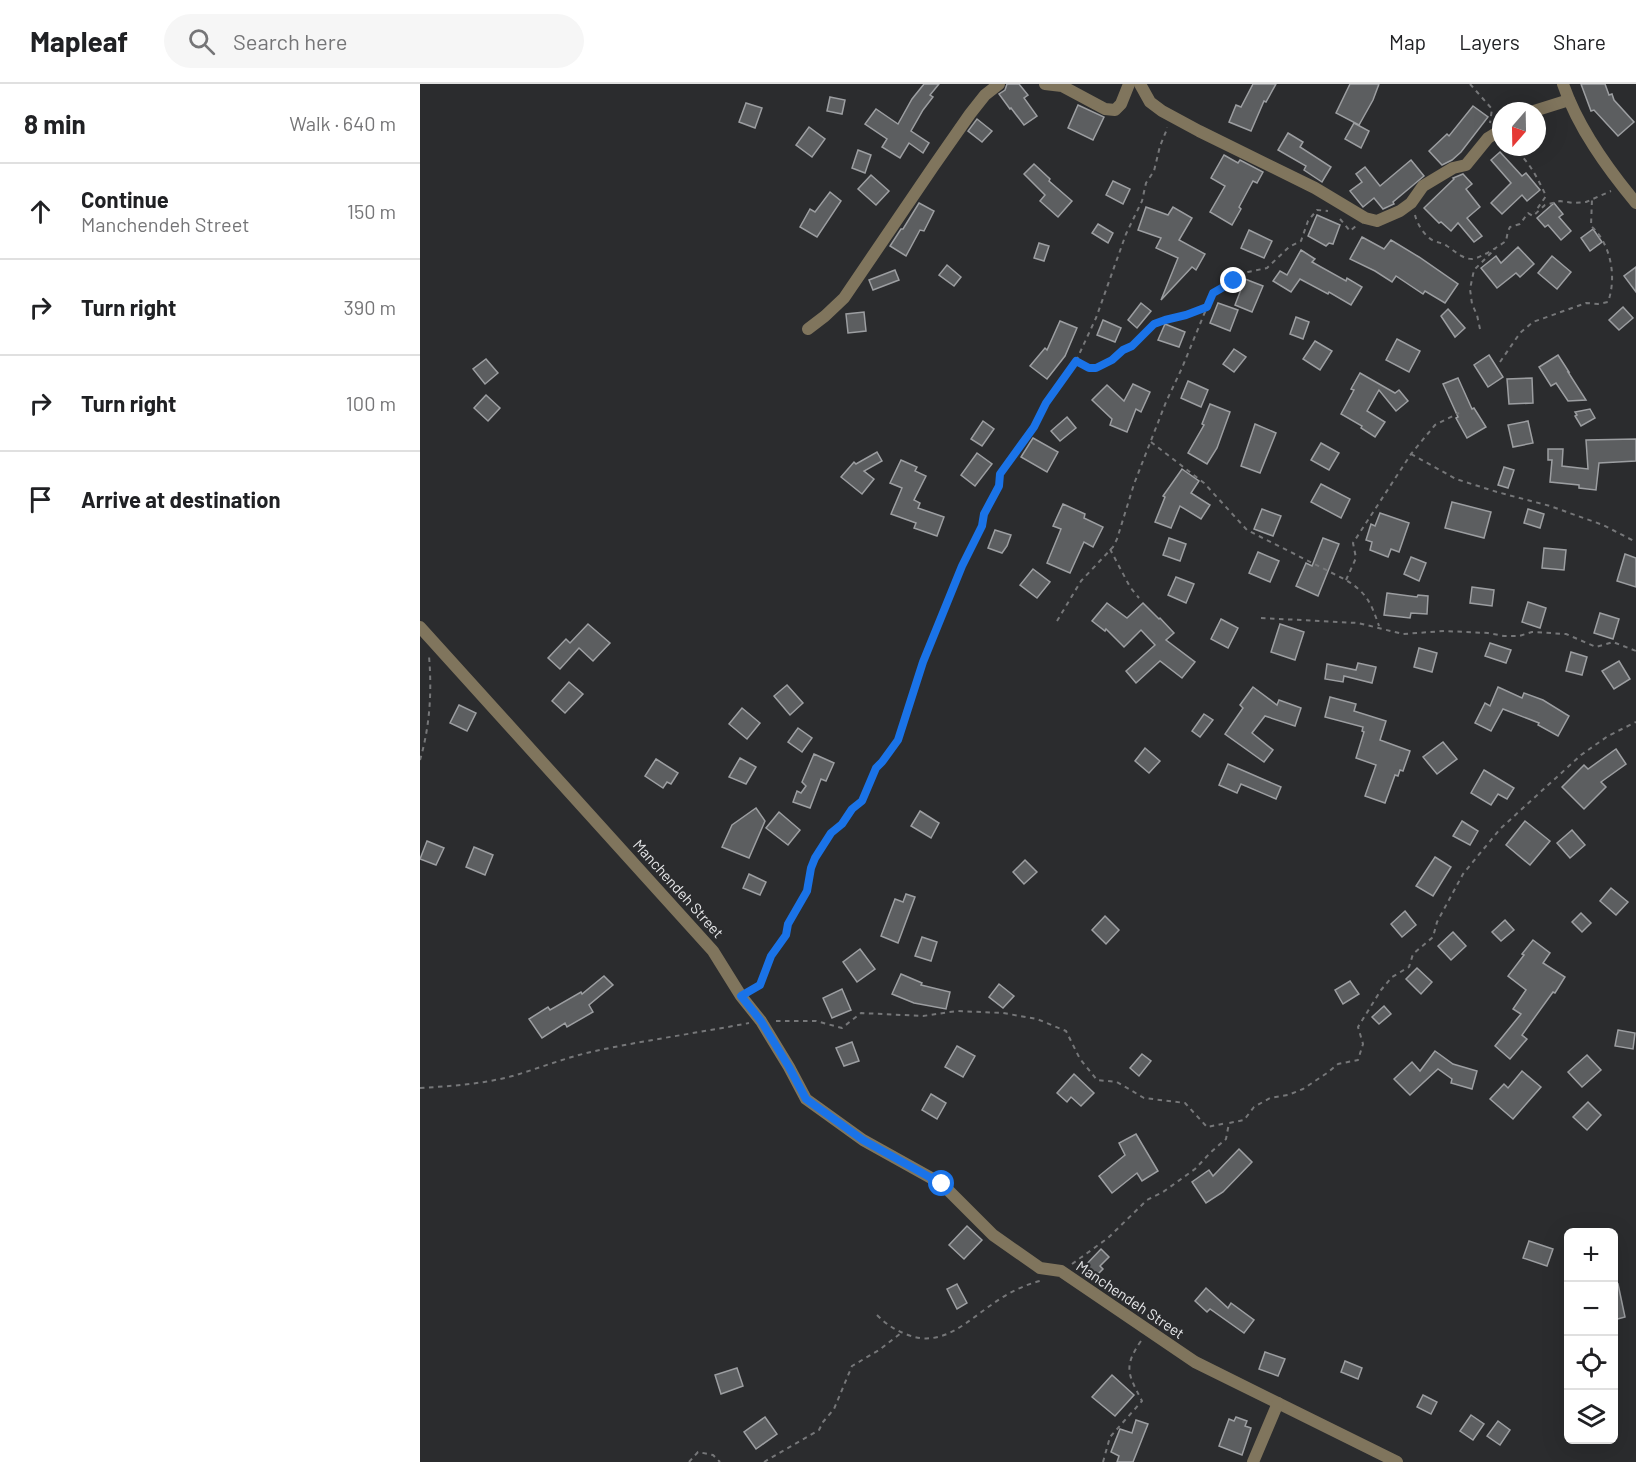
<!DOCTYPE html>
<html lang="en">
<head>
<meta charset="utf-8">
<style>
  body { margin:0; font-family:Barlow,sans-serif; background:#f6f6f6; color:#202124 }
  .controls { position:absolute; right:18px; bottom:18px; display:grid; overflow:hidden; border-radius:9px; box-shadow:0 6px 24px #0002 }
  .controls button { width:54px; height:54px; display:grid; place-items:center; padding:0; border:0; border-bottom:2px solid #e0e0e0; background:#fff; color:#202124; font:30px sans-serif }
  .compass { position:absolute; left:1072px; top:18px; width:54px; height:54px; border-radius:50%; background:#fff; box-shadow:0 6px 24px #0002; rotate:200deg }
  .stop { position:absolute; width:18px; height:18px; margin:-14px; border:4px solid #1a73e8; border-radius:50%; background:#fff }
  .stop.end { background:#1a73e8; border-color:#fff; box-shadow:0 2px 6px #0008 }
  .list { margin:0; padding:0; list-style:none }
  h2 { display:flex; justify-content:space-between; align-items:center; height:78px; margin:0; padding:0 24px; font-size:26px }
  h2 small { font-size:20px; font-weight:400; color:#757577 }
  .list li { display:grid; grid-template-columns:39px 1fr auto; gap:18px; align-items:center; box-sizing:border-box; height:96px; padding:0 24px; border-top:2px solid #e0e0e0 }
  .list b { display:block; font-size:22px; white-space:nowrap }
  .list p { margin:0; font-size:20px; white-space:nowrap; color:#757577 }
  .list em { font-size:20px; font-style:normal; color:#757577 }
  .icon { flex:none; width:33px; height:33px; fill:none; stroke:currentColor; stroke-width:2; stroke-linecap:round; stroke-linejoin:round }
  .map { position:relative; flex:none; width:1216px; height:1378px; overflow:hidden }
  header { display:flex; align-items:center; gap:36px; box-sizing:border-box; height:84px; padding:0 30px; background:#fff; border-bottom:2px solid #e0e0e0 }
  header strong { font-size:28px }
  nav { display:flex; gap:33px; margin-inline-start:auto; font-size:21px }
  .search { width:420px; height:54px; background:#f6f6f6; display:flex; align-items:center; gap:15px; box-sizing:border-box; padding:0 21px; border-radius:33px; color:#757577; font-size:22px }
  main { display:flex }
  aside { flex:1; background:#fff }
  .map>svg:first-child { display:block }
  .building { fill:#5c5e60; stroke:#9c9ea1; stroke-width:1.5 }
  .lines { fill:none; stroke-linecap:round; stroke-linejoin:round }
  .path { stroke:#767779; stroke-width:2; stroke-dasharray:4.5 4.5; stroke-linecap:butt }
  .street { stroke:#80755d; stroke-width:12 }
  .route { stroke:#1a73e8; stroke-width:8 }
  .labels { text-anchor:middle; stroke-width:4.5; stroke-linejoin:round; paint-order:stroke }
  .street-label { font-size:15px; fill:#e5e6e8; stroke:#2b2c2e }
</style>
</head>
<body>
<header>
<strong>Mapleaf</strong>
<div class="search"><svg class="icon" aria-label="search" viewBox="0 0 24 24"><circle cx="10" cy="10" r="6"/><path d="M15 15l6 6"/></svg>Search here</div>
<nav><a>Map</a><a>Layers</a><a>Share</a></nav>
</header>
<main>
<aside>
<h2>8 min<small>Walk · 640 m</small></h2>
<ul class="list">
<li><svg class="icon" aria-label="ahead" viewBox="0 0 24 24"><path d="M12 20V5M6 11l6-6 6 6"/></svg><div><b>Continue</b><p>Manchendeh Street</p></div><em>150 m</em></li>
<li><svg class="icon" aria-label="right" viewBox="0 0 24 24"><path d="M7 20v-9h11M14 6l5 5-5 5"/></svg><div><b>Turn right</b></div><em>390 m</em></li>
<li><svg class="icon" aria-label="right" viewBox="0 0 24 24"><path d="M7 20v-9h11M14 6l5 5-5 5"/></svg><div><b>Turn right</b></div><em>100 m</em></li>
<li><svg class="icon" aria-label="arrive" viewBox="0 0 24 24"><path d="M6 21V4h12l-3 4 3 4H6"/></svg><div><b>Arrive at destination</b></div></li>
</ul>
</aside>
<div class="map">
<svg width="1216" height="1378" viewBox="0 0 1216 1378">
  <rect width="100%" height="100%" fill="#2b2c2e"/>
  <g class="building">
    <path d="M 504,0 L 519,0 L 510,11 L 513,13 L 503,26 L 491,47 L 509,59 L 503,69 L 489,59 L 480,74 L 462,63 L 467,55 L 445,40 L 456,25 L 478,40 L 492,15 Z"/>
    <path d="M 587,0 L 599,0 L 608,11 L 604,14 L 617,32 L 604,41 L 591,24 L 590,25 L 579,10 L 585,6 Z"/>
    <path d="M 833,0 L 856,0 L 846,18 L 844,17 L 831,47 L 809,38 L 816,21 L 821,23 Z"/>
    <path d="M 930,0 L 959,0 L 953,16 L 939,41 L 916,29 Z"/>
    <path d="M 1161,0 L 1185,0 L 1189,11 L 1192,10 L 1194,16 L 1214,38 L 1198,52 L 1174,26 L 1171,27 Z"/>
    <path d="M 410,13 L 425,16 L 422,30 L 407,27 Z"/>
    <path d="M 326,19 L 342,24 L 335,44 L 319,38 Z"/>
    <path d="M 658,21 L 684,33 L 673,56 L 648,44 Z"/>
    <path d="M 1053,22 L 1068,33 L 1041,68 L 1032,76 L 1022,81 L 1009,67 L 1027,50 L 1029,52 Z"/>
    <path d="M 557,35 L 572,47 L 562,58 L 548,47 Z"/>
    <path d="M 934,39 L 949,47 L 941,64 L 925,55 Z"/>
    <path d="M 389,43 L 405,55 L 392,73 L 376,61 Z"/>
    <path d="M 868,49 L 883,58 L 880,63 L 911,83 L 902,98 L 884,86 L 886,82 L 858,66 Z"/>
    <path d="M 438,66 L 451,71 L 445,89 L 432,84 Z"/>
    <path d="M 1080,68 L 1102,92 L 1106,89 L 1120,106 L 1107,117 L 1102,111 L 1082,130 L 1071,119 L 1091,99 L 1071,76 Z"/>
    <path d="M 804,71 L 818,79 L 820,76 L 843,88 L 837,99 L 833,97 L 819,123 L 821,125 L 812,141 L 790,128 L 805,102 L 791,94 Z"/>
    <path d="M 991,76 L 1004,92 L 973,118 L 974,120 L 963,125 L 954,114 L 943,123 L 930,107 L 942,98 L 936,90 L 945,83 L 960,102 Z"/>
    <path d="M 614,80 L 630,95 L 629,97 L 652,117 L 638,133 L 620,117 L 625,111 L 604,90 Z"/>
    <path d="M 1043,90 L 1052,100 L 1046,105 L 1060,123 L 1047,134 L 1062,152 L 1054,158 L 1038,139 L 1031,147 L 1021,138 L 1019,139 L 1004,124 L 1034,95 L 1033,94 Z"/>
    <path d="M 451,91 L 469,107 L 456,121 L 438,105 Z"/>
    <path d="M 693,97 L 710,105 L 703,120 L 686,111 Z"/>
    <path d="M 410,108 L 421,117 L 397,153 L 380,143 L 390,125 L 395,128 Z"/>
    <path d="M 499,119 L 514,127 L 504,147 L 500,146 L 486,172 L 470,162 L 481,145 L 483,145 Z"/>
    <path d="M 1134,119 L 1143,130 L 1139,133 L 1151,147 L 1141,156 L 1128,141 L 1125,143 L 1117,134 Z"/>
    <path d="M 726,123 L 748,131 L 753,123 L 772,134 L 759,156 L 785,170 L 776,186 L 772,183 L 741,216 L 758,174 L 736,164 L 741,154 L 718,146 Z"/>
    <path d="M 897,131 L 920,141 L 913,160 L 909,159 L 906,162 L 888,152 Z"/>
    <path d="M 678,140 L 693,149 L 688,159 L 672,149 Z"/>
    <path d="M 1173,145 L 1182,158 L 1170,167 L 1161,154 Z"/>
    <path d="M 829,146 L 852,157 L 844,174 L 821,164 Z"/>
    <path d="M 942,153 L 964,165 L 971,156 L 999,173 L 1038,200 L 1025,219 L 1005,207 L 1003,210 L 976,192 L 972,198 L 955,187 L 930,175 Z"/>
    <path d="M 619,159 L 629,162 L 624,177 L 614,174 Z"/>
    <path d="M 1098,163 L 1114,180 L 1100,193 L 1096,189 L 1077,204 L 1061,184 L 1076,172 L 1081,179 Z"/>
    <path d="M 881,166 L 895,175 L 892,178 L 926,197 L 927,194 L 942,203 L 931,221 L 909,208 L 908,210 L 880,195 L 871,208 L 853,197 L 860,187 L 867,191 Z"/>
    <path d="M 1132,172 L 1151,188 L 1137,205 L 1118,189 Z"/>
    <path d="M 527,181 L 541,193 L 534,202 L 519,191 Z"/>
    <path d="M 1216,183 L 1216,208 L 1204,192 Z"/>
    <path d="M 475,186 L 479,196 L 453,206 L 449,196 Z"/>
    <path d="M 825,195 L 843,202 L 832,228 L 815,221 Z"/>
    <path d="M 721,219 L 731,227 L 717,244 L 708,236 Z"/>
    <path d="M 798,219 L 818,226 L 810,247 L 790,239 Z"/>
    <path d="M 1203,223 L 1213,234 L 1199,246 L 1189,236 Z"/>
    <path d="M 1028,225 L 1045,244 L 1035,253 L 1021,232 Z"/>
    <path d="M 444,228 L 446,247 L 428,249 L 426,230 Z"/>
    <path d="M 876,233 L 889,238 L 883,255 L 870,250 Z"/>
    <path d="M 683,236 L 701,244 L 695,258 L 677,251 Z"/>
    <path d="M 640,237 L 657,244 L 645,272 L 627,295 L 610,282 L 625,264 L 627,266 Z"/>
    <path d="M 745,240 L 765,248 L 759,263 L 738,256 Z"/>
    <path d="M 977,255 L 1000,267 L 989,288 L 966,276 Z"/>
    <path d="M 895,257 L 912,267 L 900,286 L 883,275 Z"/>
    <path d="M 814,265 L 826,273 L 814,288 L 803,280 Z"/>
    <path d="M 1069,271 L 1083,293 L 1068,303 L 1054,281 Z"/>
    <path d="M 1138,271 L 1149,288 L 1148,288 L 1166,316 L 1148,317 L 1136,299 L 1131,302 L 1119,283 Z"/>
    <path d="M 66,275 L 78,289 L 65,300 L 53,285 Z"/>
    <path d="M 940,289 L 975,309 L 979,306 L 988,317 L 976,327 L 959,306 L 947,327 L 965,338 L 955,353 L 941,344 L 942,342 L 921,330 L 934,306 L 931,305 Z"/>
    <path d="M 1038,294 L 1052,325 L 1054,324 L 1066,343 L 1047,354 L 1036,334 L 1038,333 L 1023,300 Z"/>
    <path d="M 1112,294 L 1113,319 L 1089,320 L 1087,295 Z"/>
    <path d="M 768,297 L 788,306 L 781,323 L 761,314 Z"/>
    <path d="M 713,300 L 730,308 L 721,328 L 716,325 L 707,348 L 690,341 L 692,335 L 672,316 L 687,301 L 704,317 Z"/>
    <path d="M 66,311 L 80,324 L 68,337 L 54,324 Z"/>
    <path d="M 790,320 L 810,328 L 797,364 L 787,380 L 768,369 L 784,341 L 782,340 Z"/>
    <path d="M 1170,325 L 1175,334 L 1161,342 L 1155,332 L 1157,331 L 1155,328 Z"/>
    <path d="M 647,333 L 656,344 L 640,357 L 631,347 Z"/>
    <path d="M 563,337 L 574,345 L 562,362 L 551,355 Z"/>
    <path d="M 1108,337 L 1113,359 L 1093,363 L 1088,341 Z"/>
    <path d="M 835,340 L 856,349 L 840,389 L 821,382 Z"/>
    <path d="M 613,354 L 638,368 L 627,388 L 601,373 Z"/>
    <path d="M 1216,355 L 1216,377 L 1179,379 L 1176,406 L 1159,404 L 1159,401 L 1130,398 L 1132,376 L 1128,376 L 1128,365 L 1143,365 L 1142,382 L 1168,385 L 1166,356 Z"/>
    <path d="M 901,359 L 919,369 L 909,386 L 891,376 Z"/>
    <path d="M 457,368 L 462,377 L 444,387 L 454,395 L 442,410 L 421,393 L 434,378 L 436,380 Z"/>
    <path d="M 557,369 L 572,380 L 555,402 L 541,391 Z"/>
    <path d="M 481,376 L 497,383 L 495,387 L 506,392 L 494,416 L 500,419 L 498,424 L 524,433 L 517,452 L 494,444 L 496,439 L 471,430 L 482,404 L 470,399 Z"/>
    <path d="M 1084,383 L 1094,386 L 1088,404 L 1078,401 Z"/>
    <path d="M 762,385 L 779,397 L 771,409 L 790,421 L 781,435 L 760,422 L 751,444 L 735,438 L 745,413 L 743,412 Z"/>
    <path d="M 901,400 L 930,415 L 921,434 L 891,418 Z"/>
    <path d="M 1032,418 L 1071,428 L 1064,454 L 1025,444 Z"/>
    <path d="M 643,420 L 665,430 L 664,434 L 683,443 L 673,463 L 664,458 L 650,489 L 627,479 L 641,445 L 633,442 Z"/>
    <path d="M 842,425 L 861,432 L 853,452 L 834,445 Z"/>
    <path d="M 1108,425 L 1124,430 L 1120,444 L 1104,439 Z"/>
    <path d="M 960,429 L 989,439 L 979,468 L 971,465 L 968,473 L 950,466 L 952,458 L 946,456 L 951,440 L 955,442 Z"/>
    <path d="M 575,446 L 591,451 L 587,462 L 582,469 L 568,464 Z"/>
    <path d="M 749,454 L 766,460 L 760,477 L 743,471 Z"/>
    <path d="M 903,454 L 919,460 L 898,512 L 876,502 L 886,479 L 892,482 Z"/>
    <path d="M 1124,464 L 1146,466 L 1144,486 L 1122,484 Z"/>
    <path d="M 838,468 L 859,477 L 850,498 L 829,489 Z"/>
    <path d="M 1205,470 L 1216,474 L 1216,503 L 1197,497 Z"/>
    <path d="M 991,473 L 1006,479 L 999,497 L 984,490 Z"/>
    <path d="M 613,485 L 630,498 L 617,514 L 600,501 Z"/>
    <path d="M 756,493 L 774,500 L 766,519 L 748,511 Z"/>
    <path d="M 1052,503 L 1074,506 L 1072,522 L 1050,519 Z"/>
    <path d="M 967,509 L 997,513 L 998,511 L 1008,512 L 1007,530 L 991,529 L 990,534 L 964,531 Z"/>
    <path d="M 1108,518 L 1126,524 L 1120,544 L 1102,538 Z"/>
    <path d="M 687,519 L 707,534 L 723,519 L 739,535 L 740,534 L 754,549 L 746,556 L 775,578 L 762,594 L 740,577 L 716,599 L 706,587 L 735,561 L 721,546 L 704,563 L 686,545 L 685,547 L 672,537 Z"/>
    <path d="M 1180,529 L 1199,535 L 1193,555 L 1174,549 Z"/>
    <path d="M 801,535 L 818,544 L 808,564 L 791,555 Z"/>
    <path d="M 168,540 L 190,559 L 173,577 L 159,564 L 140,585 L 128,574 L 146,555 L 150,559 Z"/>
    <path d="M 860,540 L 884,548 L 875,576 L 851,568 Z"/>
    <path d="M 1070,559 L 1091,566 L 1086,579 L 1065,572 Z"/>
    <path d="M 999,564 L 1017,569 L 1012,588 L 994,583 Z"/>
    <path d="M 1151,568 L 1167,573 L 1162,591 L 1146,587 Z"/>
    <path d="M 1199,577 L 1210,595 L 1194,605 L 1182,587 Z"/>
    <path d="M 938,579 L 956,583 L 952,599 L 924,592 L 923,598 L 905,595 L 907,580 L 936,586 Z"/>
    <path d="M 149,598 L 163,610 L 145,629 L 132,617 Z"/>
    <path d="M 367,601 L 383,619 L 370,631 L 354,612 Z"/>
    <path d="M 833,603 L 857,621 L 859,616 L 881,624 L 875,642 L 845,632 L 832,649 L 853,666 L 844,678 L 805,650 L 823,624 L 820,621 Z"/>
    <path d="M 1078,603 L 1102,614 L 1104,609 L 1123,616 L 1149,632 L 1138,652 L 1118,641 L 1119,639 L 1083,625 L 1071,647 L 1055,639 L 1065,619 L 1070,622 Z"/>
    <path d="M 910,613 L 936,620 L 934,627 L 966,637 L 960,656 L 990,667 L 983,687 L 980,686 L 978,692 L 975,691 L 965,719 L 945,712 L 956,681 L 936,674 L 944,648 L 942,647 L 943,643 L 905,633 Z"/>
    <path d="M 39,621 L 56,629 L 47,647 L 30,639 Z"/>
    <path d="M 322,624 L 340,639 L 327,655 L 309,640 Z"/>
    <path d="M 784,630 L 793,636 L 780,653 L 772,647 Z"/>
    <path d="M 378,644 L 392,654 L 382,668 L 368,658 Z"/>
    <path d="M 1023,658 L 1037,675 L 1017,690 L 1003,673 Z"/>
    <path d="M 725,664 L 740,677 L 729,689 L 715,677 Z"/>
    <path d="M 1196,665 L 1206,680 L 1181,698 L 1186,703 L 1164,725 L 1142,703 L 1164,681 L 1168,685 Z"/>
    <path d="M 394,670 L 414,679 L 406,697 L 401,695 L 390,724 L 373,718 L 377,707 L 381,709 L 386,702 L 382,698 Z"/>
    <path d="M 320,674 L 336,683 L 326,700 L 309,693 Z"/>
    <path d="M 236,675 L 258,689 L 251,700 L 247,698 L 243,704 L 225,692 Z"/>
    <path d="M 808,680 L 861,703 L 856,715 L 821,700 L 817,709 L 799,701 Z"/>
    <path d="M 1064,686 L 1094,704 L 1087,715 L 1078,710 L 1071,721 L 1051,709 Z"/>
    <path d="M 336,724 L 345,737 L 329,774 L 302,763 L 312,741 Z"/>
    <path d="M 500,727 L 519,739 L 511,754 L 491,742 Z"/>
    <path d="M 359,728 L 380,746 L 368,761 L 346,744 Z"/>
    <path d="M 1042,737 L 1058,747 L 1050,761 L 1033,752 Z"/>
    <path d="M 1105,737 L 1130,757 L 1110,781 L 1086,761 Z"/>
    <path d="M 1152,746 L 1165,761 L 1150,774 L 1137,759 Z"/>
    <path d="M 7,757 L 24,764 L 16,781 L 0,775 Z"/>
    <path d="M 54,763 L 73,771 L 65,791 L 46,783 Z"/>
    <path d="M 1015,773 L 1031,783 L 1013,812 L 996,802 Z"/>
    <path d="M 605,776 L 617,788 L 604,800 L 593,788 Z"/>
    <path d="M 329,790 L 346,798 L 340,811 L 323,804 Z"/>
    <path d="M 1191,804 L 1208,818 L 1196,831 L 1180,817 Z"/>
    <path d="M 486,810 L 495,813 L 478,859 L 461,852 L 475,815 L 483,818 Z"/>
    <path d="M 985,827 L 996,841 L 982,853 L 971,840 Z"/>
    <path d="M 1161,829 L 1171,839 L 1162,848 L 1152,838 Z"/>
    <path d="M 685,832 L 699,846 L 686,860 L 672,846 Z"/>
    <path d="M 1085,836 L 1094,846 L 1081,857 L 1072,848 Z"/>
    <path d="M 1033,848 L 1046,862 L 1031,876 L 1018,862 Z"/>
    <path d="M 502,853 L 517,858 L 511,877 L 495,872 Z"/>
    <path d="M 1113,856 L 1130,869 L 1123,879 L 1145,893 L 1135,909 L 1133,908 L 1102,951 L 1107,955 L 1090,975 L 1075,962 L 1101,930 L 1093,925 L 1106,906 L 1088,892 L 1104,871 L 1102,870 Z"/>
    <path d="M 440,865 L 455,885 L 437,898 L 423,878 Z"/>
    <path d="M 997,884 L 1012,898 L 1001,910 L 986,895 Z"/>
    <path d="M 481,890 L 502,899 L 501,901 L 530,908 L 526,925 L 494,919 L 472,910 Z"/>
    <path d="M 184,892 L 193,901 L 169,921 L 173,928 L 147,943 L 145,939 L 122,954 L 109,935 L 128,923 L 130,926 L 161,908 L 162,910 Z"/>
    <path d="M 930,897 L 939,910 L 923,920 L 915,906 Z"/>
    <path d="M 579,900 L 594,912 L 583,924 L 569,913 Z"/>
    <path d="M 422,905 L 431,926 L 412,934 L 403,914 Z"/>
    <path d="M 964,922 L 971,930 L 959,940 L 952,933 Z"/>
    <path d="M 1198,946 L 1215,949 L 1213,965 L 1195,962 Z"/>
    <path d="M 432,958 L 439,977 L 424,982 L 416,964 Z"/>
    <path d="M 537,962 L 555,972 L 543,993 L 525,983 Z"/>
    <path d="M 1015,967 L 1033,980 L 1057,987 L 1052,1005 L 1031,999 L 1032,995 L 1018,985 L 990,1011 L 974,995 L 992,978 L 1000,987 Z"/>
    <path d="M 722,970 L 731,977 L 719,992 L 710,984 Z"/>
    <path d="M 1167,971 L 1181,986 L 1162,1003 L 1148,988 Z"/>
    <path d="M 1102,987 L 1121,1003 L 1093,1035 L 1070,1015 L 1084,1000 L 1088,1004 Z"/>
    <path d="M 654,990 L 674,1009 L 661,1022 L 651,1013 L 647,1018 L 637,1009 Z"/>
    <path d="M 511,1010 L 526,1019 L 517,1035 L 502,1026 Z"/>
    <path d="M 1168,1018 L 1181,1031 L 1167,1046 L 1153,1033 Z"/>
    <path d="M 716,1050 L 738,1087 L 722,1097 L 717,1089 L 692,1109 L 679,1092 L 705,1071 L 699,1059 Z"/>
    <path d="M 819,1065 L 832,1078 L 803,1108 L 786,1119 L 772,1098 L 789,1086 L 793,1092 Z"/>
    <path d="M 547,1142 L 562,1156 L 544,1175 L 529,1161 Z"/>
    <path d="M 1109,1157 L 1133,1165 L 1127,1182 L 1103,1174 Z"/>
    <path d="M 681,1165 L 689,1173 L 680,1182 L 683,1185 L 673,1195 L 662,1185 Z"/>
    <path d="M 537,1200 L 547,1219 L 537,1225 L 527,1205 Z"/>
    <path d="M 1198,1200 L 1205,1233 L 1194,1236 L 1194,1201 Z"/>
    <path d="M 786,1204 L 808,1224 L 811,1219 L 834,1236 L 824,1249 L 790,1225 L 787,1228 L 775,1217 Z"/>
    <path d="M 845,1268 L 865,1275 L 858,1292 L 839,1285 Z"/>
    <path d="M 925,1277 L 942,1284 L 938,1295 L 921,1288 Z"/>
    <path d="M 317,1284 L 323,1302 L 301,1310 L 295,1291 Z"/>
    <path d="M 692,1291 L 714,1311 L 695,1332 L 672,1313 Z"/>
    <path d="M 1003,1311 L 1017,1318 L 1011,1330 L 997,1323 Z"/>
    <path d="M 1051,1331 L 1064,1340 L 1053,1356 L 1040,1347 Z"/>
    <path d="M 345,1333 L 357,1350 L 336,1365 L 324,1348 Z"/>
    <path d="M 816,1333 L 827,1337 L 825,1342 L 831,1344 L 822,1371 L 799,1362 L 809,1335 L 814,1337 Z"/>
    <path d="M 716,1336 L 728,1340 L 713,1378 L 697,1378 L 699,1372 L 691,1368 L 700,1345 L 712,1349 Z"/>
    <path d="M 1078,1337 L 1090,1346 L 1080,1361 L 1067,1352 Z"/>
  </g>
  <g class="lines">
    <g class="path">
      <path d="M 1050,0 L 1072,25 L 1070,39"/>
      <path d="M 1090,63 C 1107,72 1118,95 1126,112 L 1115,128"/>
      <path d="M 995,131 C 997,140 1005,153 1014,157 C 1019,159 1023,159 1027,162 C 1035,167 1042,175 1052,175 C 1061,174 1079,162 1086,157 L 1088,147 L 1090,143 L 1100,140 L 1108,129 L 1113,132 L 1125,121 L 1140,117 L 1153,119 L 1166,118 L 1191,107"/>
      <path d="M 920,135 L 930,147 L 936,142"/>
      <path d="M 1060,245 L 1057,231 L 1052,220 L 1050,205 L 1054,186 L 1075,165"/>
      <path d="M 656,277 L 676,234 L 706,150 L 722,117 L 726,99 L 734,87 L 740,62 L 747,45 L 747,43"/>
      <path d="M 1080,278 L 1100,249 L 1113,238 L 1166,219 L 1178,220 L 1188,218 C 1197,193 1191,160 1171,142 L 1172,115"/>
      <path d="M 731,358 L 784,399 L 827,446 L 926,496 C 947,509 951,519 959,542"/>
      <path d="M 991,370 L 1036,395 L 1077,408 L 1130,422 L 1183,441 L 1216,458"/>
      <path d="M 690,465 L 710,503 L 719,514"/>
      <path d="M 926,496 L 936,474 L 933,459 L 991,370 L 1015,341 L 1039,329"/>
      <path d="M 841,534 L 938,539 L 983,550 L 1024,547 L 1068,549 L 1084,552 L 1099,552 L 1112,548 L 1146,550 L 1176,563 L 1193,558 L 1216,567"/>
      <path d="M 637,537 L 661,497 L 693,463 L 697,455 L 714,400 L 746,318 L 762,284 L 787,223"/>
      <path d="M 0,676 C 10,642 12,607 9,572"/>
      <path d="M 331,906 L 340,901 L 351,872 L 366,851 L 368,840 L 387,807 L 391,784 L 395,774 L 411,749 L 422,740 L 432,725 L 442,717 L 456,684 L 478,656 L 490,624 L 495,601 L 508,566 L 542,481 L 562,442 L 564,430 L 579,402 L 580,390 L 585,382 L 589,380 L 595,367 L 614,343 L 626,319 L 656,277 L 669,284 L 676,284 L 692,276 L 703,266 L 712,262 L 727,246 L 734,240 L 745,236 L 766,231 L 787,223 L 793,209 L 828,188 L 847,184 L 869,163 L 881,157 L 888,137 L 897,126 L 908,127"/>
      <path d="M 356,937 L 396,937 L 422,944 L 441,929 L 503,932 L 537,927 L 583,929 L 617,935 L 646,947 L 660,975 L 677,996 L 697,998 L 724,1014 L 765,1019 L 787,1043 L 807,1039"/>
      <path d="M 0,1004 C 32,1002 65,1000 96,991 C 122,983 148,973 175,967 C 226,956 278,949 329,939"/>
      <path d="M 652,1180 L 688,1154 L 727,1116 L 743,1108 L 775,1085 L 791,1068 L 806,1055 L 809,1039 L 824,1036 L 834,1023 L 850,1014 L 868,1011 L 883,1005 L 907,989 L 918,980 L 938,976 L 943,960 L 938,943 L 961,906 L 972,893 L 989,883 L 993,870 L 1013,853 L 1017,838 L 1043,790 L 1080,745 L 1161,671 L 1188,652 L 1216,638"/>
      <path d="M 457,1231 C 467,1241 475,1246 488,1251 C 523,1264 547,1237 574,1219 C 588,1209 604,1201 620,1197"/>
      <path d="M 269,1378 L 278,1368 L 293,1371 L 300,1378"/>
      <path d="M 344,1378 L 399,1346 L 403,1338 L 414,1325 L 432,1282 L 459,1266 L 481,1249"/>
      <path d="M 683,1378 L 690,1353 L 722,1317 C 708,1290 703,1283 721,1257"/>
    </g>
    <g class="street">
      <path d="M 625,0 L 642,2 L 685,25 L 695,26 L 701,20 L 709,0"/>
      <path d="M 720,0 L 730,18 L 742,27 L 779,47 L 895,104 L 945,134 L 957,137 L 980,127 L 991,119 L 1003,102 L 1033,84 L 1046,81 L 1068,54 L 1081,46"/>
      <path d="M 1143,0 C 1158,44 1187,84 1216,119"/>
      <path d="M 1114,27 L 1149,16"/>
      <path d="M 388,245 L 405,232 L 424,214 L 513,83 L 550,30 L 565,11 L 579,0"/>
      <path d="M 0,543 L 293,867 L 321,912 L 341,937 L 369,983 L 386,1015 L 443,1056 L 522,1100 L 573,1151 L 620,1184 L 641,1187 L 775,1278 L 977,1378"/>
      <path d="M 833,1378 L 858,1319"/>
    </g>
  </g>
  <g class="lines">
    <path class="route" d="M 522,1100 L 443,1056 L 386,1015 L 369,983 L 341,937 L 321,912 L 340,901 L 351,872 L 366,851 L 368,840 L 387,807 L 391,784 L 395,774 L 411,749 L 422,740 L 432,725 L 442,717 L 456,684 L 462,678 L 478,656 L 503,578 L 542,482 L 562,442 L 564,430 L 579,402 L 580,390 L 614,343 L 626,319 L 656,277 L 669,284 L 676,284 L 692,276 L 703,266 L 712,262 L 734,240 L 745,236 L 766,231 L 787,223 L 793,209 L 814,197"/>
  </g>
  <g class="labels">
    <g class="street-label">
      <text transform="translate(258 805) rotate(48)" y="5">Manchendeh Street</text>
      <text transform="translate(710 1216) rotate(34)" y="5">Manchendeh Street</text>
    </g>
  </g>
</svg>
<div class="controls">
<button>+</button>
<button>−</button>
<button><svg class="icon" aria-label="locate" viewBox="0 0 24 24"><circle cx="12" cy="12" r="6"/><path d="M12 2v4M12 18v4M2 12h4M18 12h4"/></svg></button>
<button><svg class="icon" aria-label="layers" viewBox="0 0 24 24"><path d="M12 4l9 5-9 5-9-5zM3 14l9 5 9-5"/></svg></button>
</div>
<svg class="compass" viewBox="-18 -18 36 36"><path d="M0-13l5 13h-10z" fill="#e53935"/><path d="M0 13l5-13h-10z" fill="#757577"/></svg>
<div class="stop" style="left:522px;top:1100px"></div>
<div class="stop end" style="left:814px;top:197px"></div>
</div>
</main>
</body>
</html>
